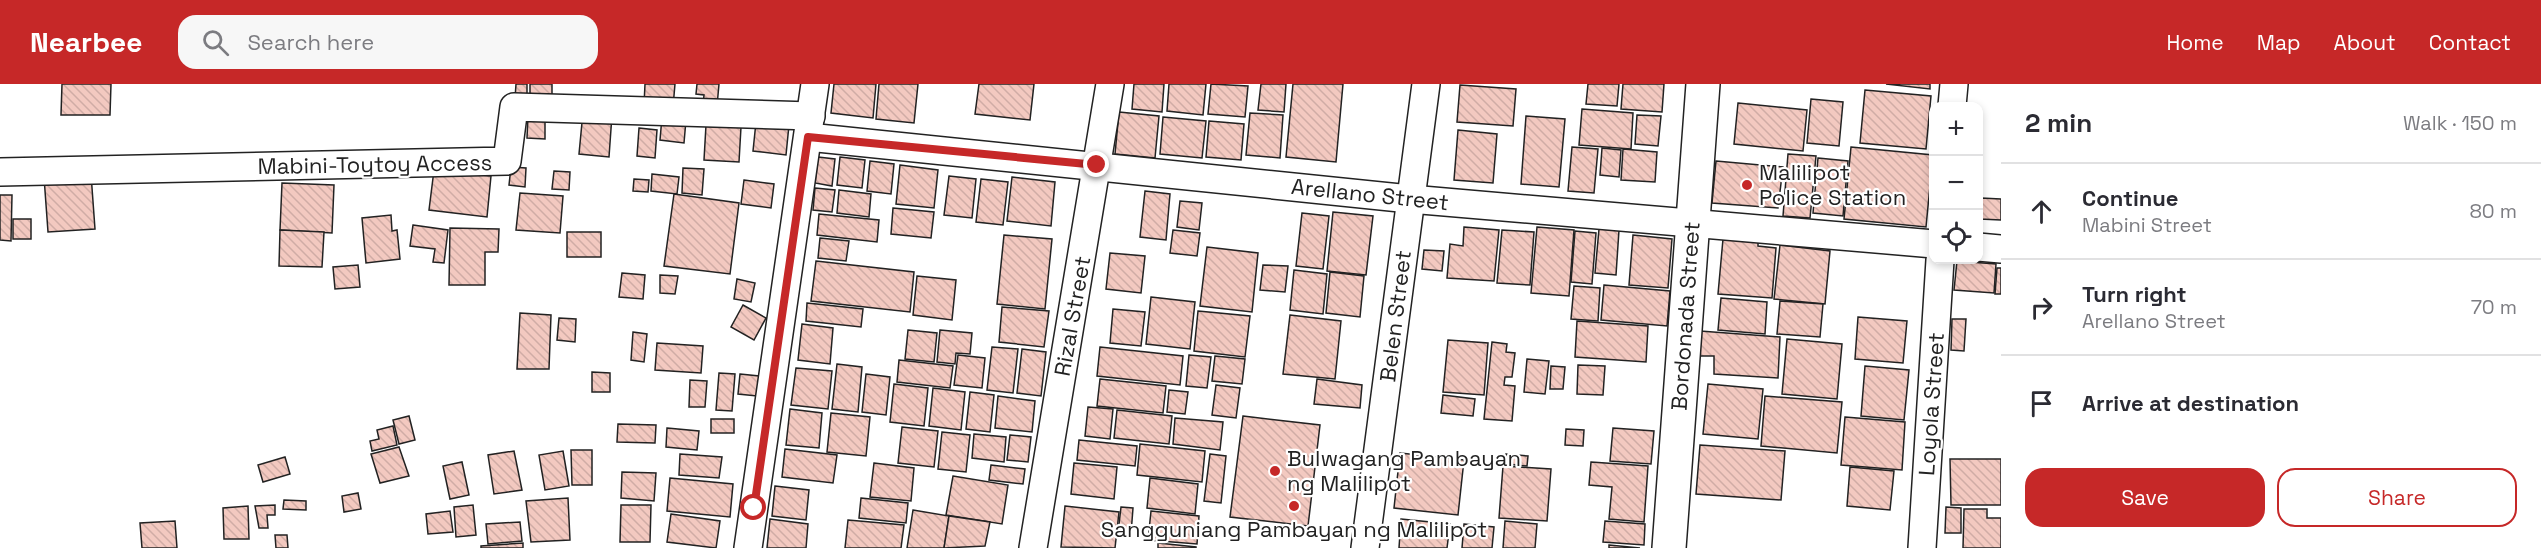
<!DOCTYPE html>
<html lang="en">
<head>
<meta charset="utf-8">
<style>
  body { margin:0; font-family:"Space Grotesk",sans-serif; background:#f7f7f7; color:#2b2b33 }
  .controls { position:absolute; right:18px; top:18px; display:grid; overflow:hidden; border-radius:12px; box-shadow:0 3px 9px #0003 }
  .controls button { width:54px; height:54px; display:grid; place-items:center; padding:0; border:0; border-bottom:2px solid #e1e1e2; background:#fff; color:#2b2b33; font:30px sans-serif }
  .stop { position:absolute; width:18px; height:18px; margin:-14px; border:4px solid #c62828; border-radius:50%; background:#fff }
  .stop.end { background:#c62828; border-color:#fff; box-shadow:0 2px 6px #0008 }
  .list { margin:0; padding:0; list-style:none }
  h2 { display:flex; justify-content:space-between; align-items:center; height:78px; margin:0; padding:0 24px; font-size:26px }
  h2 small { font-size:20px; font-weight:400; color:#7c7c81 }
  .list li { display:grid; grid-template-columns:39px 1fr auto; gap:18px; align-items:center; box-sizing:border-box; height:96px; padding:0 24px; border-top:2px solid #e1e1e2 }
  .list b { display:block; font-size:22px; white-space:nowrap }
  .list p { margin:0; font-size:20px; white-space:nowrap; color:#7c7c81 }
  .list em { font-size:20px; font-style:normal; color:#7c7c81 }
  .actions { display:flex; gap:12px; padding:18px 24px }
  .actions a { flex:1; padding:14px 0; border:2px solid #c62828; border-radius:18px; text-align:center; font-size:21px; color:#c62828 }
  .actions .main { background:#c62828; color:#fff }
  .icon { flex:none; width:33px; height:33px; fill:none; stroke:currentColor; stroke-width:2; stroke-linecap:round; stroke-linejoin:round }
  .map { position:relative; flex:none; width:2001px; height:464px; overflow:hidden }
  header { display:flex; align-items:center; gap:36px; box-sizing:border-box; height:84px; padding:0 30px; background:#c62828; color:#fff }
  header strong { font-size:28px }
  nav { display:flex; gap:33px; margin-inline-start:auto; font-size:21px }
  .search { width:420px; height:54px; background:#f7f7f7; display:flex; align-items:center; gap:15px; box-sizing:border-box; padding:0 21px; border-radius:18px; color:#7c7c81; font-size:22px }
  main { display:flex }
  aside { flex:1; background:#fff }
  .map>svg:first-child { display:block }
  .building { fill:url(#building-back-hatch); stroke:#222; stroke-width:1.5 }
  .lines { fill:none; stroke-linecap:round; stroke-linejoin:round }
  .minor-casing { stroke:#222; stroke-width:30 }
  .tertiary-casing { stroke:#222; stroke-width:36 }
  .minor { stroke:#fff; stroke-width:27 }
  .tertiary { stroke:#fff; stroke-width:33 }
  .route { stroke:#c62828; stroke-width:8 }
  .poi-dot { fill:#c62828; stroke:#fff; stroke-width:2 }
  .labels { text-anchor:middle; stroke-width:4.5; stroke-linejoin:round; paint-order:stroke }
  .street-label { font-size:22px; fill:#222; stroke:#fff }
  .poi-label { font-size:22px; fill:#222; stroke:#fff; text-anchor:start }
</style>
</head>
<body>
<header>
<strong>Nearbee</strong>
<div class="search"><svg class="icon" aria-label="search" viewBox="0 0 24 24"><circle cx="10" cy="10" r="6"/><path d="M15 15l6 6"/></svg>Search here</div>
<nav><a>Home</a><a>Map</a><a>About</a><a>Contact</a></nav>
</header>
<main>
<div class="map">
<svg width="2001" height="464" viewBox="0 0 2001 464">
  <defs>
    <pattern id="building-back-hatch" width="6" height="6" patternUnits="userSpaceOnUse" patternTransform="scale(1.5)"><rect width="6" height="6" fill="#f3c9c0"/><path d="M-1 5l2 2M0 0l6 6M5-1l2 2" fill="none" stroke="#d0aca5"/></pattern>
  </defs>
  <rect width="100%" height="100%" fill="#fff"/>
  <g class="building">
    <path d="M 62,0 L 111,0 L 110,31 L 61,31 Z"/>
    <path d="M 516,0 L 527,0 L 527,15 L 515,15 Z"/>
    <path d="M 530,0 L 552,0 L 552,16 L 530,15 Z"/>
    <path d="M 645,0 L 675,0 L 673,23 L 644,21 Z"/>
    <path d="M 697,0 L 719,0 L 717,22 L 703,21 L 704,11 L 696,10 Z"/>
    <path d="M 834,0 L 876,0 L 873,34 L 831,29 Z"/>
    <path d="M 879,0 L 918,0 L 914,39 L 876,35 Z"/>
    <path d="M 979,0 L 1034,0 L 1030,36 L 975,30 Z"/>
    <path d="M 1134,0 L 1164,0 L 1162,28 L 1132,25 Z"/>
    <path d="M 1169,0 L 1206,0 L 1203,31 L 1167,27 Z"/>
    <path d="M 1211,0 L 1248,2 L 1245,33 L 1208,30 Z"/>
    <path d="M 1261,0 L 1286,0 L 1284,28 L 1258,26 Z"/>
    <path d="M 1293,0 L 1343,0 L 1336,78 L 1286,73 Z"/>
    <path d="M 1588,0 L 1619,0 L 1617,22 L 1586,20 Z"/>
    <path d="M 1623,0 L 1664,0 L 1662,28 L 1621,25 Z"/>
    <path d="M 1886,0 L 1930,0 L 1930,5 Z"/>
    <path d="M 1460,1 L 1516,5 L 1513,42 L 1457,38 Z"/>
    <path d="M 1865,6 L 1931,12 L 1926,65 L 1860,59 Z"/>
    <path d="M 1811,15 L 1843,18 L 1839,62 L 1807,59 Z"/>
    <path d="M 1738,19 L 1807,26 L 1803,67 L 1734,60 Z"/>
    <path d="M 1582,25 L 1633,29 L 1631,65 L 1579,61 Z"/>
    <path d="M 583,28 L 612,31 L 609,73 L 579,70 Z"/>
    <path d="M 1119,28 L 1159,32 L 1155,74 L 1115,70 Z"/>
    <path d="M 1250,29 L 1283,31 L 1280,74 L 1246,71 Z"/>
    <path d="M 1637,31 L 1661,32 L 1658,62 L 1635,60 Z"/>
    <path d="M 528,32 L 545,33 L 545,55 L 527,54 Z"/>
    <path d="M 1526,32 L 1565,35 L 1559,103 L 1521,100 Z"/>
    <path d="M 662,33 L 686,36 L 684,59 L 660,56 Z"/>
    <path d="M 1163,33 L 1206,37 L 1202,74 L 1160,70 Z"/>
    <path d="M 1209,37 L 1244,40 L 1241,76 L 1206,73 Z"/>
    <path d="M 756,38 L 789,41 L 786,71 L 753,67 Z"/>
    <path d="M 706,41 L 741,43 L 739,78 L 704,76 Z"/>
    <path d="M 639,44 L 657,46 L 655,74 L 637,72 Z"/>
    <path d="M 1458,46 L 1497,50 L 1493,99 L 1454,96 Z"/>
    <path d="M 1572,63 L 1598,65 L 1594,109 L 1568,107 Z"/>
    <path d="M 1851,63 L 1933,71 L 1926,143 L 1844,135 Z"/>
    <path d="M 1602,64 L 1621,66 L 1619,93 L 1600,91 Z"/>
    <path d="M 1623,65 L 1657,68 L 1655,98 L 1621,96 Z"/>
    <path d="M 1788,70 L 1816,72 L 1810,134 L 1783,132 Z"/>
    <path d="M 818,73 L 835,75 L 832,102 L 815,99 Z"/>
    <path d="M 840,73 L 865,76 L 862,104 L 837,101 Z"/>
    <path d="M 1818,74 L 1848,77 L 1843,132 L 1813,129 Z"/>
    <path d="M 870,77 L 894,80 L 891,110 L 867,107 Z"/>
    <path d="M 1716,77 L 1783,83 L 1778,124 L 1712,119 Z"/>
    <path d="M 900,81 L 938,86 L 934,124 L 896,120 Z"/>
    <path d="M 511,83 L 526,84 L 525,103 L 509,101 Z"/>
    <path d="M 683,84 L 704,85 L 702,111 L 682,109 Z"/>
    <path d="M 434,86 L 491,92 L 487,133 L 429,126 Z"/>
    <path d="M 554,87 L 570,88 L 569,106 L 552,105 Z"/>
    <path d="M 91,90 L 95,145 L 48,148 L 44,93 Z"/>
    <path d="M 652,90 L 679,93 L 677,110 L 651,107 Z"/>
    <path d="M 949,92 L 976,95 L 972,134 L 944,131 Z"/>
    <path d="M 1012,93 L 1055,98 L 1051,142 L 1007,137 Z"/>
    <path d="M 634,95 L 649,96 L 648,108 L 633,107 Z"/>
    <path d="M 981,95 L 1008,98 L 1003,141 L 976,138 Z"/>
    <path d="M 744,96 L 774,100 L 771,124 L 741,120 Z"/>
    <path d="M 282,99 L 334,101 L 332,149 L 280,146 Z"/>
    <path d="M 815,104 L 835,106 L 832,128 L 813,126 Z"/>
    <path d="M 839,106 L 871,110 L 869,133 L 837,129 Z"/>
    <path d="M 1145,107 L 1170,110 L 1166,156 L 1140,153 Z"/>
    <path d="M 520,109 L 563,112 L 560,149 L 516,146 Z"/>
    <path d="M 674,110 L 739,119 L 730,190 L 664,182 Z"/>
    <path d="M 0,111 L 12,111 L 11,157 L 0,156 Z"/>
    <path d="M 1981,114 L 2001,115 L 2001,136 L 1980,135 Z"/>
    <path d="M 1180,117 L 1202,119 L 1199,146 L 1177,143 Z"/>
    <path d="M 893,124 L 934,128 L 931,154 L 891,150 Z"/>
    <path d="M 1333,128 L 1373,132 L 1366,191 L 1327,187 Z"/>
    <path d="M 1302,129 L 1329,132 L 1323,185 L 1296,182 Z"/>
    <path d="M 819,130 L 879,136 L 877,158 L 817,151 Z"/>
    <path d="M 391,131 L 392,147 L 397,146 L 400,175 L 366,179 L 362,134 Z"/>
    <rect x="13" y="135" width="18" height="20"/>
    <path d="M 413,141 L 448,146 L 444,179 L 433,178 L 435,165 L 410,162 Z"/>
    <path d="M 1464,143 L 1499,146 L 1494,197 L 1447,194 L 1450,160 L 1463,162 Z"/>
    <path d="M 1537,143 L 1574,146 L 1569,212 L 1531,209 Z"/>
    <path d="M 450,144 L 499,145 L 498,168 L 485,168 L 485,201 L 449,201 Z"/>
    <path d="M 1599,145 L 1619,146 L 1616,191 L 1595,189 Z"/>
    <path d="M 280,146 L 324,148 L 322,183 L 279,182 Z"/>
    <path d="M 1173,146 L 1200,149 L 1197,172 L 1170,169 Z"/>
    <path d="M 1502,146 L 1534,148 L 1530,201 L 1497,199 Z"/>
    <path d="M 1575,147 L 1596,149 L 1592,200 L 1571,198 Z"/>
    <rect x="567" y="148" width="34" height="25"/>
    <path d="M 1004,151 L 1052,155 L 1045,225 L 997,220 Z"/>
    <path d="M 1633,151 L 1672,155 L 1668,204 L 1629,201 Z"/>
    <path d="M 820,154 L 849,157 L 846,177 L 818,174 Z"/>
    <path d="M 1723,155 L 1758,158 L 1758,162 L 1776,164 L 1772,214 L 1718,210 Z"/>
    <path d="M 1780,161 L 1830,167 L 1825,220 L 1774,215 Z"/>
    <path d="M 1207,163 L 1258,169 L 1252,228 L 1200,222 Z"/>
    <path d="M 1424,166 L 1444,167 L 1442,187 L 1422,185 Z"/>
    <path d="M 1110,169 L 1145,172 L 1141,209 L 1106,205 Z"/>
    <path d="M 816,177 L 914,188 L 910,228 L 811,217 Z"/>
    <path d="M 1957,177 L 1996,180 L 1994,209 L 1954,206 Z"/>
    <path d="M 358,181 L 360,203 L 335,205 L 333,183 Z"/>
    <path d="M 1263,181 L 1288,182 L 1285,208 L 1260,206 Z"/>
    <path d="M 1997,184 L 2001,184 L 2001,210 L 1995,210 Z"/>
    <path d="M 1294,186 L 1327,190 L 1323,230 L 1290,226 Z"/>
    <path d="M 1330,188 L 1364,192 L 1360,233 L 1326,229 Z"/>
    <path d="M 622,189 L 645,191 L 643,215 L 619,213 Z"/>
    <path d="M 660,191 L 678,192 L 675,210 L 660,209 Z"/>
    <path d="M 917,192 L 956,196 L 952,236 L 913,231 Z"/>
    <path d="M 737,195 L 755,199 L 751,218 L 734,215 Z"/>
    <path d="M 1604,201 L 1670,207 L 1667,242 L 1601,236 Z"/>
    <path d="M 1574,202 L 1600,204 L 1598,237 L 1571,235 Z"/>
    <path d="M 1151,213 L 1195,218 L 1190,265 L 1146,260 Z"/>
    <path d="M 1721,214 L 1767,218 L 1765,250 L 1718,246 Z"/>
    <path d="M 1780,217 L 1823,220 L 1820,253 L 1777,250 Z"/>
    <path d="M 807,219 L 863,225 L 861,243 L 806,237 Z"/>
    <path d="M 743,221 L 766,234 L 754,256 L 731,243 Z"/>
    <path d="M 1002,223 L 1049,227 L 1044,263 L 999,258 Z"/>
    <path d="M 1113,225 L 1145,228 L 1141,262 L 1110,259 Z"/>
    <path d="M 1198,227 L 1250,232 L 1245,273 L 1194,267 Z"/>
    <path d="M 520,229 L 551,231 L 549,285 L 517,285 Z"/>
    <path d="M 1290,231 L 1341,237 L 1335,295 L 1283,290 Z"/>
    <path d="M 1858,233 L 1907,237 L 1903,279 L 1855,275 Z"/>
    <path d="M 559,234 L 576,235 L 575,258 L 557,256 Z"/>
    <path d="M 1952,235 L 1966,235 L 1964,267 L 1951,266 Z"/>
    <path d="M 1577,237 L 1648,242 L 1646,278 L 1575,273 Z"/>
    <path d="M 802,240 L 833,244 L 830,280 L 798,276 Z"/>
    <path d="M 908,246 L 937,249 L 934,278 L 905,275 Z"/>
    <path d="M 940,246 L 972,249 L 970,270 L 956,269 L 955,280 L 937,278 Z"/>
    <path d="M 1700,247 L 1780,253 L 1778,294 L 1714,290 L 1714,272 L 1699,272 Z"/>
    <path d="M 633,248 L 647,250 L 644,278 L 631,276 Z"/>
    <path d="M 1787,255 L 1842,260 L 1837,315 L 1782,310 Z"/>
    <path d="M 1448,256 L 1488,259 L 1484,311 L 1443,308 Z"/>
    <path d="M 1492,258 L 1507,260 L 1506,268 L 1515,269 L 1512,293 L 1505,293 L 1504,301 L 1515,302 L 1512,337 L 1484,335 Z"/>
    <path d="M 657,259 L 703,262 L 701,289 L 655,286 Z"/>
    <path d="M 992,263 L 1018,265 L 1013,309 L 987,306 Z"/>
    <path d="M 1100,263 L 1183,272 L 1180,301 L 1097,292 Z"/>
    <path d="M 1022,265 L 1046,268 L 1041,312 L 1017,309 Z"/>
    <path d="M 958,271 L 985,274 L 982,304 L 954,301 Z"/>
    <path d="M 1189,271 L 1211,273 L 1207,304 L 1186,302 Z"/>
    <path d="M 1215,272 L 1245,275 L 1242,300 L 1212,297 Z"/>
    <path d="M 1527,275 L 1549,277 L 1545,310 L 1524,308 Z"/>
    <path d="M 899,276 L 953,282 L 950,304 L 897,298 Z"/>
    <path d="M 837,280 L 862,283 L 858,328 L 832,325 Z"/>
    <path d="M 1578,281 L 1605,282 L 1603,311 L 1577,310 Z"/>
    <path d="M 1551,282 L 1565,283 L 1563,305 L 1550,305 Z"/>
    <path d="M 1865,282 L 1909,286 L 1904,336 L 1861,332 Z"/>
    <path d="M 796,284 L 832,287 L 828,325 L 791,321 Z"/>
    <path d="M 592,288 L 610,289 L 610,308 L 592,308 Z"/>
    <path d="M 719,289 L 735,290 L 732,327 L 716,326 Z"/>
    <path d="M 740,290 L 759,292 L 757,312 L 738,310 Z"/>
    <path d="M 866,290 L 890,293 L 886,331 L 862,328 Z"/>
    <path d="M 1100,295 L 1166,302 L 1163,329 L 1097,322 Z"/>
    <path d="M 1317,295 L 1362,301 L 1360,324 L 1314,320 Z"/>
    <path d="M 690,296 L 707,297 L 705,323 L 689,323 Z"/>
    <path d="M 894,300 L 928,304 L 924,342 L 890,338 Z"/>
    <path d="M 1708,300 L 1763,305 L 1758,355 L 1703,350 Z"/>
    <path d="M 1216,301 L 1240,304 L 1236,334 L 1212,331 Z"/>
    <path d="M 933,304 L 965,308 L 961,346 L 929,342 Z"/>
    <path d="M 1169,306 L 1188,308 L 1185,330 L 1167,328 Z"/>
    <path d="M 970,308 L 994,311 L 990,348 L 966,345 Z"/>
    <path d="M 1443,311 L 1475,315 L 1473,332 L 1441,329 Z"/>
    <path d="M 998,312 L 1035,317 L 1032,348 L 995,344 Z"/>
    <path d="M 1765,312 L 1842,318 L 1837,369 L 1761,362 Z"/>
    <path d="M 1088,323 L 1113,325 L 1110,355 L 1085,352 Z"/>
    <path d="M 790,325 L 822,329 L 819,364 L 786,361 Z"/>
    <path d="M 1117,326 L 1172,332 L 1169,360 L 1114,354 Z"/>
    <path d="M 831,329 L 870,333 L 866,372 L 827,368 Z"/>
    <path d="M 409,332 L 415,356 L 399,360 L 393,336 Z"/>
    <path d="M 1243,332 L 1320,341 L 1308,442 L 1230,433 Z"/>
    <path d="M 1845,333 L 1905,338 L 1902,386 L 1841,381 Z"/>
    <path d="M 1175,334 L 1223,338 L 1220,366 L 1173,360 Z"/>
    <rect x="711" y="335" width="23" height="14"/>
    <path d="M 618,340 L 656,341 L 655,359 L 617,358 Z"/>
    <path d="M 393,342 L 397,361 L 372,367 L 370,357 L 379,355 L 377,346 Z"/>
    <path d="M 902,343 L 938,347 L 934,383 L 898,379 Z"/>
    <path d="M 667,344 L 699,347 L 697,366 L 666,363 Z"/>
    <path d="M 1613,344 L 1654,347 L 1651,380 L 1610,377 Z"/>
    <path d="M 1566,345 L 1584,346 L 1583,362 L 1565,361 Z"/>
    <path d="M 942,348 L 970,351 L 966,388 L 938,385 Z"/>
    <path d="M 974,350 L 1006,353 L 1004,378 L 972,374 Z"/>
    <path d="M 1010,351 L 1031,353 L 1028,378 L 1007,376 Z"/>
    <path d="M 1079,356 L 1137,362 L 1135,382 L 1077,376 Z"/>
    <path d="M 1140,360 L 1205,367 L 1202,398 L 1137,391 Z"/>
    <path d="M 1700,361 L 1785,367 L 1781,416 L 1696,410 Z"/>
    <path d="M 399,363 L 409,392 L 380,399 L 371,370 Z"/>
    <path d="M 785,365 L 837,371 L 833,399 L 782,393 Z"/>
    <path d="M 571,366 L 592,366 L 592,401 L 572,401 Z"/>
    <path d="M 514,367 L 522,406 L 494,410 L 488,371 Z"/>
    <path d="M 563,367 L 569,402 L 545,406 L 539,371 Z"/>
    <path d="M 1400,369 L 1464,376 L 1458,431 L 1394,424 Z"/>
    <path d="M 680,370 L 722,373 L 719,394 L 679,391 Z"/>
    <path d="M 1210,370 L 1226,372 L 1221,419 L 1204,417 Z"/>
    <path d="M 1506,370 L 1528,372 L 1527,382 L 1506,380 Z"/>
    <path d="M 285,373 L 290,390 L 263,398 L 258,381 Z"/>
    <path d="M 1950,375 L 2001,375 L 2001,421 L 1951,421 Z"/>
    <path d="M 462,378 L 469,411 L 450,415 L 443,382 Z"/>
    <path d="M 1591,378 L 1648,382 L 1644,438 L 1609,435 L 1612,403 L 1589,401 Z"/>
    <path d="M 874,379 L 914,384 L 911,417 L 870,413 Z"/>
    <path d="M 1074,379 L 1117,383 L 1114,415 L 1071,410 Z"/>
    <path d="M 991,381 L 1025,385 L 1023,400 L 989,396 Z"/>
    <path d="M 1503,382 L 1551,385 L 1547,437 L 1499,434 Z"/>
    <path d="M 1850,383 L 1894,387 L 1890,426 L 1847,422 Z"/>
    <path d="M 622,388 L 656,389 L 654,417 L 621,414 Z"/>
    <path d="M 953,392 L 1008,401 L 1002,440 L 946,431 Z"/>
    <path d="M 670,394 L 733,400 L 730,433 L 667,427 Z"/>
    <path d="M 1150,394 L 1198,400 L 1195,430 L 1147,424 Z"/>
    <path d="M 775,402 L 809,406 L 806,436 L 772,432 Z"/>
    <path d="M 358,409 L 361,425 L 344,428 L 342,412 Z"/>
    <path d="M 568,414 L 570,456 L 531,458 L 526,417 Z"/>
    <path d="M 861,414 L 908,419 L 906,439 L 859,434 Z"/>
    <path d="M 284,416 L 306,417 L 306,426 L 283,425 Z"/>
    <path d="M 275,421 L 275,431 L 267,431 L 268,444 L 259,444 L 255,422 Z"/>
    <path d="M 473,421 L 476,451 L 456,453 L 454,423 Z"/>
    <path d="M 621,421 L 651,421 L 650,458 L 620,458 Z"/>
    <path d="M 248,422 L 249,455 L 224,455 L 223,424 Z"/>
    <path d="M 1065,422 L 1119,428 L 1115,464 L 1061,463 Z"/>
    <path d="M 1121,423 L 1133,424 L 1131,450 L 1118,449 Z"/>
    <path d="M 1946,423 L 1961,424 L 1961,449 L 1945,449 Z"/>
    <path d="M 1964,425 L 1987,425 L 1987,434 L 2001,434 L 2001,464 L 1963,464 Z"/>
    <path d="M 913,426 L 949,432 L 944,464 L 907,464 Z"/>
    <path d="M 450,427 L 453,448 L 428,450 L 426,430 Z"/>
    <path d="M 1151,427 L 1199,432 L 1197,460 L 1148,456 Z"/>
    <path d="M 671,430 L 720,437 L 716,464 L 667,458 Z"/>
    <path d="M 949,432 L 990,438 L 985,462 L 944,464 Z"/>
    <path d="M 770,435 L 808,440 L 806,464 L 767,464 Z"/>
    <path d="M 1401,435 L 1450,440 L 1447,464 L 1399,464 Z"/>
    <path d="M 848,436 L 904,441 L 901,464 L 845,464 Z"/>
    <path d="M 175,437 L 177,464 L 142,464 L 140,439 Z"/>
    <path d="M 1505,437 L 1537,440 L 1535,464 L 1503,464 Z"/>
    <path d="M 1605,437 L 1645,440 L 1644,461 L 1603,458 Z"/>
    <path d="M 520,438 L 522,457 L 488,460 L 486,440 Z"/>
    <path d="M 1464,440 L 1494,443 L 1492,464 L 1462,464 Z"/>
    <path d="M 275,451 L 287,451 L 288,464 L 276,464 Z"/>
    <path d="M 523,459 L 523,464 L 481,464 L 481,462 Z"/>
    <path d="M 1158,459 L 1196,463 L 1196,464 L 1158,464 Z"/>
    <path d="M 1609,461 L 1640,464 L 1609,464 Z"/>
  </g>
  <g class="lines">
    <g class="minor-casing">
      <g id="minor">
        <path d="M 1952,22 L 1954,0"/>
        <path d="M 808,53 L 1410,115 L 1934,160"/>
        <path d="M 0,88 L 507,77 L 514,23 L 811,32"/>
        <path d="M 1978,163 L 2001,165"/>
        <path d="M 748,464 L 815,0"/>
        <path d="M 1033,464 L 1110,0"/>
        <path d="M 1365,464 L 1426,0"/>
        <path d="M 1922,464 L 1940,176"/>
      </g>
    </g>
    <g class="tertiary-casing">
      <path id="tertiary" d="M 1669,464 L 1703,0"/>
    </g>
    <use href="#minor" class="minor"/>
    <use href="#tertiary" class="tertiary"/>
  </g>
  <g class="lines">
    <path class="route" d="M 754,424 L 808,53 L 1097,81"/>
  </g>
  <g class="poi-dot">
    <circle cx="1747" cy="101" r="6"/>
    <circle cx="1275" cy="387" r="6"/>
    <circle cx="1294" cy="422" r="6"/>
  </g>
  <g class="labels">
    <g class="street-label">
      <text transform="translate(375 80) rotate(-1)" y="8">Mabini-Toytoy Access</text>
      <text transform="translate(1370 110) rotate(6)" y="8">Arellano Street</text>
      <text transform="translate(1072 232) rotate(-80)" y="8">Rizal Street</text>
      <text transform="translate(1395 232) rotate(-83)" y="8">Belen Street</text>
      <text transform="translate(1685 232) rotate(-86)" y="8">Bordonada Street</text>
      <text transform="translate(1931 320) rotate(-86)" y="8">Loyola Street</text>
    </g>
    <g class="poi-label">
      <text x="1759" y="96">Malilipot<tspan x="1759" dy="25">Police Station</tspan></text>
      <text x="1287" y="382">Bulwagang Pambayan<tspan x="1287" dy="25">ng Malilipot</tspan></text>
      <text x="1294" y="453" text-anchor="middle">Sangguniang Pambayan ng Malilipot</text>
    </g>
  </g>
</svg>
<div class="controls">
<button>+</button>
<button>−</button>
<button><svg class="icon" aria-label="locate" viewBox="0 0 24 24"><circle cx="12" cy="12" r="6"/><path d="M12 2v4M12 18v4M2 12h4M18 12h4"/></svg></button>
</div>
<div class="stop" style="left:754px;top:424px"></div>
<div class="stop end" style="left:1097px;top:81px"></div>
</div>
<aside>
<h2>2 min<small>Walk · 150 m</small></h2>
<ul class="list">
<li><svg class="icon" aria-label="ahead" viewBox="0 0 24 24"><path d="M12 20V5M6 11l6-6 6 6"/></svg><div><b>Continue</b><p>Mabini Street</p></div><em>80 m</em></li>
<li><svg class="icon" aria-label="right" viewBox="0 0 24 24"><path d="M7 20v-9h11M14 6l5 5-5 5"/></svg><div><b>Turn right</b><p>Arellano Street</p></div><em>70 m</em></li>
<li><svg class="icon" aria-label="arrive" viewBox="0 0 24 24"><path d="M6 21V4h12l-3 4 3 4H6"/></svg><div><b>Arrive at destination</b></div></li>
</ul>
<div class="actions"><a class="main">Save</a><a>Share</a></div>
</aside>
</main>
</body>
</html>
